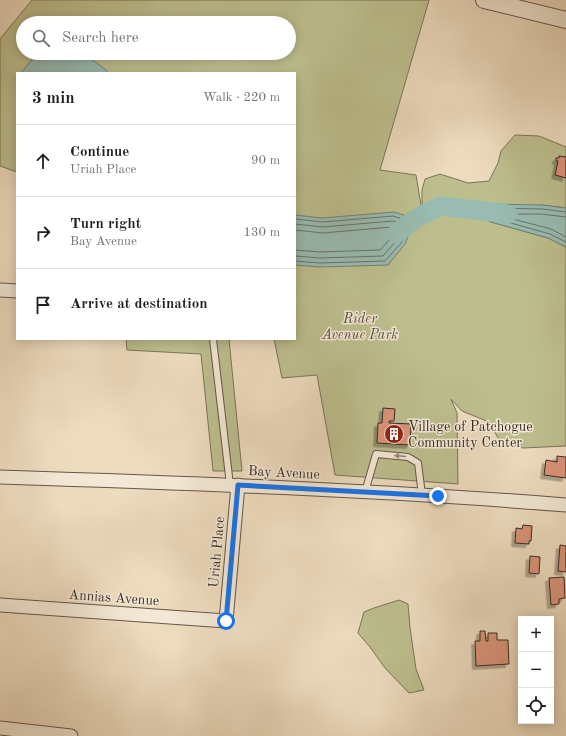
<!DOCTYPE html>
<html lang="en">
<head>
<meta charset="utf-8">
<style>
  body { margin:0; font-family:"Old Standard TT",serif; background:#f2f2f2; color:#202124 }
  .controls { position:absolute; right:12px; bottom:12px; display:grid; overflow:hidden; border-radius:0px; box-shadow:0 2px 10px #0003 }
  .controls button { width:36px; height:36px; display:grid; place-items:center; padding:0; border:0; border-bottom:1px solid #e0e0e0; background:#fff; color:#202124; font:20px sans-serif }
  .stop { position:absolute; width:12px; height:12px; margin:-9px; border:3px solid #1a73e8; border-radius:50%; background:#fff }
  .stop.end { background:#1a73e8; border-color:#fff; box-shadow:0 1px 4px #0008 }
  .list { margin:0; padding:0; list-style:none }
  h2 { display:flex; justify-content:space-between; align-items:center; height:52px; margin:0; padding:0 16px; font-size:17px }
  h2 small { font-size:13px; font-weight:400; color:#757577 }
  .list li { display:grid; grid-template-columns:26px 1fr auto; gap:12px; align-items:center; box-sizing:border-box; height:72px; padding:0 16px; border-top:1px solid #e0e0e0 }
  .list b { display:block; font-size:15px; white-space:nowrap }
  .list p { margin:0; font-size:13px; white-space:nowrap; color:#757577 }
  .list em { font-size:13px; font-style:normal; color:#757577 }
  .icon { flex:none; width:22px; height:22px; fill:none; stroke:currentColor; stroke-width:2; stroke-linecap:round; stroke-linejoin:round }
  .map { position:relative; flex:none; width:566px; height:736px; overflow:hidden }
  .search { position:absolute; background:#fff; box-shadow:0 2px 10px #0003; left:16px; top:16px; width:280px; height:44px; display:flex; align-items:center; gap:10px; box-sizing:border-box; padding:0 14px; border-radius:22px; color:#757577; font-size:15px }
  .panel { position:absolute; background:#fff; box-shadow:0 2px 10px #0003; left:16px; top:72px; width:280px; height:268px; border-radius:0px }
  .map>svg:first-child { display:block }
  .green { fill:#bdbe8e; stroke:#7a745a; fill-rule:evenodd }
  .water { fill:#99bbb1; stroke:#728179 }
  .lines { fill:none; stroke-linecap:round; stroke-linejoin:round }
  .shore { stroke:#68736c; stroke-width:1 }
  .river { stroke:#99bbb1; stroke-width:19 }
  .building { fill:#d99379; stroke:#382b26; filter:url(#shadow) }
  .service-casing { stroke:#65574c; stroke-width:8 }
  .minor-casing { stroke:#65574c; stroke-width:15 }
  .tertiary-casing { stroke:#65574c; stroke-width:18 }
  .service { stroke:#f3e8d5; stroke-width:6 }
  .minor { stroke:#f3e8d5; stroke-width:13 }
  .tertiary { stroke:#f3e8d5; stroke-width:16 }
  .oneway { fill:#968a7e }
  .route { stroke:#1a73e8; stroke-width:5 }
  .labels { text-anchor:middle; stroke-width:3; stroke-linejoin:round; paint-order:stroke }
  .park-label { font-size:14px; font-style:italic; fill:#595040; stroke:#f3e8d5 }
  .poi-label { font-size:14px; fill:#382b26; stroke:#f3e8d5; text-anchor:start }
  .street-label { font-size:14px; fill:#382b26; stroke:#f3e8d5 }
</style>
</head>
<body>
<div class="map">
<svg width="566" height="736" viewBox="0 0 566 736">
  <defs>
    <filter id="shadow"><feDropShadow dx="-3.5" dy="3.5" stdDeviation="0" flood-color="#0004"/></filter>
  </defs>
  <rect width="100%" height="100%" fill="#eddbbe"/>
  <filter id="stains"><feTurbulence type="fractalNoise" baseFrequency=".005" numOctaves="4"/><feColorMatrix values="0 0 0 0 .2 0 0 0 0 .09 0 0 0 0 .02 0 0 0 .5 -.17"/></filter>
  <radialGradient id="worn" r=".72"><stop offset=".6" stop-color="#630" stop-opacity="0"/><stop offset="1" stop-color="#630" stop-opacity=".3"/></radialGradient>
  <g class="green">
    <path d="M 32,0 L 429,0 L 380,170 L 416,175 L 422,211 L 422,190 L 425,179 L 440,174 L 468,183 L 489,181 L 498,163 L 501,151 L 515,135 L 539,136 L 566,147 L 566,208 L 542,205 L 491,222 L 548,238 L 566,247 L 566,446 L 523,448 L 501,443 L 489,422 L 462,411 L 451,399 L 457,413 L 458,484 L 335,475 L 317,375 L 282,378 L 274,339 L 295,339 L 295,73 L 17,73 L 17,172 L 0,166 L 0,39 ZM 23,23 L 289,23 L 289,53 L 23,53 Z"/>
    <path d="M 126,339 L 229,339 L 242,471 L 213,471 L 201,354 L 127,350 Z"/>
    <path d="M 399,600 L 408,604 L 410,628 L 416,669 L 424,690 L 409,693 L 385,668 L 370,647 L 358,633 L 364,612 L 374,608 Z"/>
  </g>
  <g class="water">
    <path d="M 37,53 L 83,53 L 106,70 L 108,73 L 21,73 Z"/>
    <path d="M 488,204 L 542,205 L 566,208 L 566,247 L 548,238 L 491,222 L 477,215 Z"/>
    <path d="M 394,212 L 415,219 L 405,244 L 388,265 L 320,267 L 295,265 L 295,215 L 322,218 Z"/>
  </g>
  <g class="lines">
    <g class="shore">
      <path d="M 566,212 L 542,209 L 490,208 L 485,213 L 486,215 L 493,218 L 550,234 L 566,242"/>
      <path d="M 566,217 L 541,214 L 509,214 L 507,216 L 509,218 L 551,229 L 566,237"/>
      <path d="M 295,219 L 323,222 L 393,216 L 408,221 L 410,222 L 402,242 L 385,261 L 320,263 L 295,261"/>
      <path d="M 295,224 L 323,227 L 393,221 L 402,224 L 403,226 L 397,240 L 383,256 L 320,258 L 295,256"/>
      <path d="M 295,230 L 323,233 L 392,227 L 394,228 L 395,229 L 392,237 L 380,250 L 320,252 L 295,250"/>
    </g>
    <path class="river" d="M 396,234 L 415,219 L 440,206 L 503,213 L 508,214"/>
  </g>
  <g class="building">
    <path d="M 559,156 L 566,157 L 566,178 L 555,175 L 558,161 L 556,161 L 556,158 L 559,158 Z"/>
    <path d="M 383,408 L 395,409 L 394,421 L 389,421 L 389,423 L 411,424 L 410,445 L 377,443 L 378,423 L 382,423 Z"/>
    <path d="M 557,456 L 565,457 L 566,457 L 566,478 L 544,475 L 546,460 L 557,462 Z"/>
    <path d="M 523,525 L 532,526 L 531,541 L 529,541 L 529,544 L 515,543 L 516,528 L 522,529 Z"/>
    <path d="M 560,545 L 566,546 L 566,572 L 558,571 Z"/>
    <path d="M 530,556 L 540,557 L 539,574 L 529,573 Z"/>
    <path d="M 564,577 L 565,598 L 559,599 L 559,604 L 551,605 L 549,578 Z"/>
    <path d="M 480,631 L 485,631 L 486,641 L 488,641 L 488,633 L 497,633 L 497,640 L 508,640 L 509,664 L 476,666 L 475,641 L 480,641 Z"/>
  </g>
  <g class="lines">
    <g class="service-casing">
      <g id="service">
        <path d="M 213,339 L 230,485"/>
        <path d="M 365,492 L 376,454 L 408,457 L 418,463 L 422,495"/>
      </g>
    </g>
    <g class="minor-casing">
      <g id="minor">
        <path d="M 0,290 L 17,291"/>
        <path d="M 0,477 C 189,483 378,490 566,505"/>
        <path d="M 0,605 L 226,621 L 238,485"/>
        <path d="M 0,728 L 71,736"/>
      </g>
    </g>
    <g class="tertiary-casing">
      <path id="tertiary" d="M 484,0 L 566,20"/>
    </g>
    <use href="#service" class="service"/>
    <use href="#minor" class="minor"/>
    <use href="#tertiary" class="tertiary"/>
  </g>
  <defs><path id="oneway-solid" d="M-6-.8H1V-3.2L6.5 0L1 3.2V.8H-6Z"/></defs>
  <use class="oneway" href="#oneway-solid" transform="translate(400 456) rotate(-175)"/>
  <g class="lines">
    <path class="route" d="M 226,621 L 238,485 L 438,496"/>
  </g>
  <defs>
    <g id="building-disc" transform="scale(1)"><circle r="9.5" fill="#8f2418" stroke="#f3e8d5"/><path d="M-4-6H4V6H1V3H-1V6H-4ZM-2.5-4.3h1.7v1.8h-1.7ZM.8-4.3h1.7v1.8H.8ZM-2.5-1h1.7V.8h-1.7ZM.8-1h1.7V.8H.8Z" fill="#fff"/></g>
  </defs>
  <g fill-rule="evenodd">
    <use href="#building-disc" x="394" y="434"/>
  </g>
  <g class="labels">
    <g class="park-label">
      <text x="360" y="323">Rider<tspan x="360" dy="16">Avenue Park</tspan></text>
    </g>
    <g class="poi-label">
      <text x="408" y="431">Village of Patchogue<tspan x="408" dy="16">Community Center</tspan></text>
    </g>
    <g class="street-label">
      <text transform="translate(284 472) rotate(3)" y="5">Bay Avenue</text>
      <text transform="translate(216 552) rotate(-85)" y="5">Uriah Place</text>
      <text transform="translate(114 597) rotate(4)" y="5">Annias Avenue</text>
    </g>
  </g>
  <rect width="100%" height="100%" filter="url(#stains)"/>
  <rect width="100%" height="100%" fill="url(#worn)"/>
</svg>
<div class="controls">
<button>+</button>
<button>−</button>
<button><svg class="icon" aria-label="locate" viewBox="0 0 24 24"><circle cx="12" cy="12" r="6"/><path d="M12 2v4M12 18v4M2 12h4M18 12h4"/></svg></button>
</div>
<div class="stop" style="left:226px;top:621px"></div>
<div class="stop end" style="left:438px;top:496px"></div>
<div class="search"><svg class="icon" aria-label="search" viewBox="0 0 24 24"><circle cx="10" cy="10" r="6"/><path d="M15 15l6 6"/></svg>Search here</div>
<section class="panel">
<h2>3 min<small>Walk · 220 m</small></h2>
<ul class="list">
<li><svg class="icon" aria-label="ahead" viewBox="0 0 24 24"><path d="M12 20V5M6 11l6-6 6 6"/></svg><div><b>Continue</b><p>Uriah Place</p></div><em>90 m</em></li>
<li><svg class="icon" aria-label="right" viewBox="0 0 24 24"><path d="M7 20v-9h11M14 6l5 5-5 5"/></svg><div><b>Turn right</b><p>Bay Avenue</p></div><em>130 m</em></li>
<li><svg class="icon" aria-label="arrive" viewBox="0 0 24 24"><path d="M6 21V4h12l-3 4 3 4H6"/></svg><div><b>Arrive at destination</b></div></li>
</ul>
</section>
</div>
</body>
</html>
